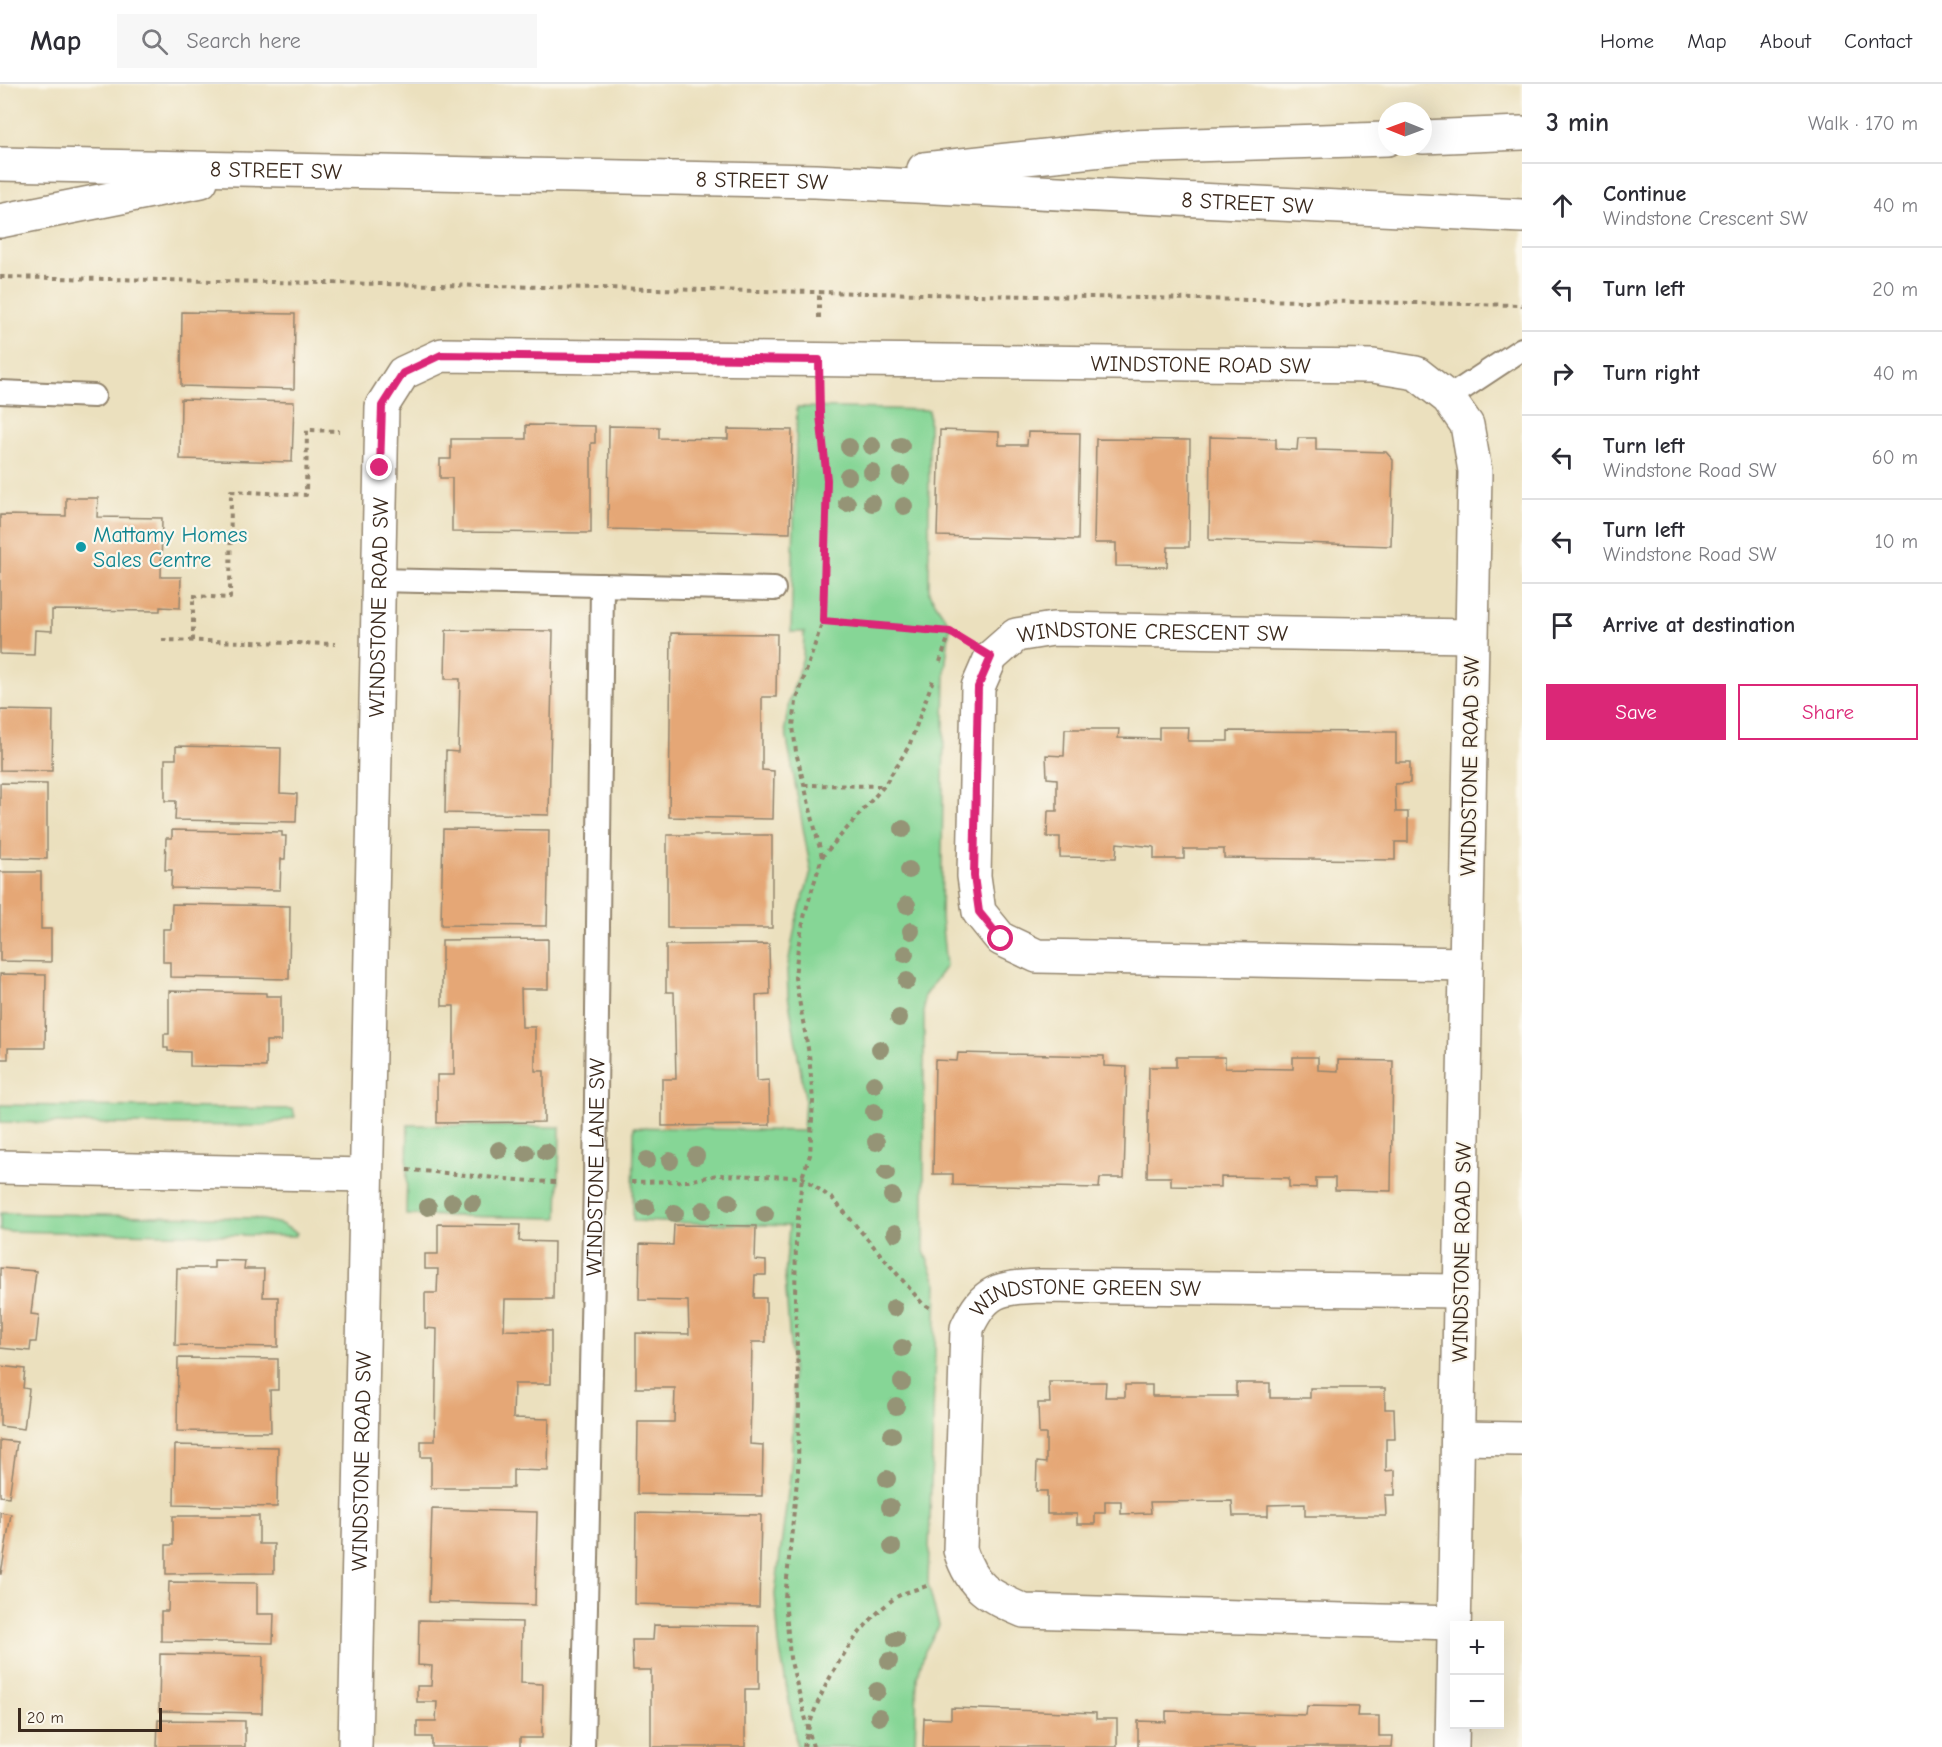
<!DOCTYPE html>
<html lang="en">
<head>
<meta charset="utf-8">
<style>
  body { margin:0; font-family:"Comic Neue",sans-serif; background:#f7f7f7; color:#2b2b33 }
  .controls { position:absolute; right:18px; bottom:18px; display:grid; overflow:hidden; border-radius:0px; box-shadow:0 6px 24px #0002 }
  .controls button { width:54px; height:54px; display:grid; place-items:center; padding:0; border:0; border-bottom:2px solid #e1e1e2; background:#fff; color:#2b2b33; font:30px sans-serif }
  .compass { position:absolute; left:1378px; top:18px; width:54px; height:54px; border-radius:50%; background:#fff; box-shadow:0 6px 24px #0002; rotate:271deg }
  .scale { position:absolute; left:18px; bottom:15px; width:144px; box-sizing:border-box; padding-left:6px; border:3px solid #3b2a1e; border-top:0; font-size:16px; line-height:21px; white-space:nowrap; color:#3b2a1e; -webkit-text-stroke:4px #fbf7ec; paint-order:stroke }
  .stop { position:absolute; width:18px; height:18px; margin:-14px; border:4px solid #db2777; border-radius:50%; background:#fff }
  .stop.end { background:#db2777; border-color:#fff; box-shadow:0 2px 6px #0008 }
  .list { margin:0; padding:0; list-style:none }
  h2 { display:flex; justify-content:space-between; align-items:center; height:78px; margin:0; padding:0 24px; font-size:26px }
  h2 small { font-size:20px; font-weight:400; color:#7c7c81 }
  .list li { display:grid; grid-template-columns:39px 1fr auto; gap:18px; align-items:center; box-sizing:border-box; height:84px; padding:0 24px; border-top:2px solid #e1e1e2 }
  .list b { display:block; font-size:22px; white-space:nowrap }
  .list p { margin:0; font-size:20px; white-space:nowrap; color:#7c7c81 }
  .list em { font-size:20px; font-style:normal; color:#7c7c81 }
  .actions { display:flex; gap:12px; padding:18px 24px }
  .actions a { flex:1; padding:14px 0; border:2px solid #db2777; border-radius:0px; text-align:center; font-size:21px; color:#db2777 }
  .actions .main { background:#db2777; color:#fff }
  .icon { flex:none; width:33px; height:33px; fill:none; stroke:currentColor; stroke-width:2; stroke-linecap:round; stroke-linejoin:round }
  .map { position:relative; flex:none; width:1522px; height:1663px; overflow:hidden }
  header { display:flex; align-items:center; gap:36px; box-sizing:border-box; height:84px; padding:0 30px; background:#fff; border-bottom:2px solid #e1e1e2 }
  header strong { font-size:28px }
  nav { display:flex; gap:33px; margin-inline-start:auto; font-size:21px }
  .search { width:420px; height:54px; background:#f7f7f7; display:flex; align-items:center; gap:15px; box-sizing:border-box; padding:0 21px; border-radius:0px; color:#7c7c81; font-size:22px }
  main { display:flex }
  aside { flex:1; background:#fff }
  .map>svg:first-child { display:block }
  .green { fill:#86d696; stroke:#60805a; stroke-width:1.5 }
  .building { fill:#e5a776 }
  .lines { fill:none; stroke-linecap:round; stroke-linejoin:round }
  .service-casing { stroke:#93856e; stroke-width:26 }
  .minor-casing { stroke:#93856e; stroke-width:36 }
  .secondary-casing { stroke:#93856e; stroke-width:36 }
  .path { stroke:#93856e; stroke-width:4; stroke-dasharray:4.5 4.5; stroke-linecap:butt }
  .service { stroke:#fff; stroke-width:22 }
  .minor { stroke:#fff; stroke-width:33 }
  .secondary { stroke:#fff; stroke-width:33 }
  .tree { fill:#959476 }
  .route { stroke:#db2777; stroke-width:8 }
  .culture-dot { fill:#0f9aa8; stroke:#fbf7ec; stroke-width:2 }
  .labels { text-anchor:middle; stroke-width:4.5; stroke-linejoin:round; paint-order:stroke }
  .street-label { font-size:22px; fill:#3b2a1e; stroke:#fbf7ec }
  .culture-label { font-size:22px; fill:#0d838f; stroke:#fbf7ec; text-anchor:start }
</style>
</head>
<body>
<header>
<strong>Map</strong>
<div class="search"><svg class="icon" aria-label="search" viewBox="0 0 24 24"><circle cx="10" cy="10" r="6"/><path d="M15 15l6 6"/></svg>Search here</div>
<nav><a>Home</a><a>Map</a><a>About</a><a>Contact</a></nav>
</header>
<main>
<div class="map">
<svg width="1522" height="1663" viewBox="0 0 1522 1663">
  <rect width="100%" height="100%" fill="#fbf7ec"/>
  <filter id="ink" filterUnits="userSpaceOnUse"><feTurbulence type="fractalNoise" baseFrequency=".0167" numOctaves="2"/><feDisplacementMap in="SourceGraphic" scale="12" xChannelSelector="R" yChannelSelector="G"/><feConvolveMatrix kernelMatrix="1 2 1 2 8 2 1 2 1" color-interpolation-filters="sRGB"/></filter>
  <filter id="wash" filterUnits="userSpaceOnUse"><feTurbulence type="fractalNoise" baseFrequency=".008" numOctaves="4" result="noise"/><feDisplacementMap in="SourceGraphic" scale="24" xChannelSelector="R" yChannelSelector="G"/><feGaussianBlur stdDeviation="1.35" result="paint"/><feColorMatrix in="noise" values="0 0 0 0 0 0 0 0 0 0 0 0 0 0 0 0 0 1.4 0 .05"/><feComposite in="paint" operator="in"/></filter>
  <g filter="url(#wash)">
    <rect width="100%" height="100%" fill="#ebe0be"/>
    <g class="green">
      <path d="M 797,323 L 929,326 L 929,509 L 950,541 L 945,586 L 941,834 L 946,882 L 924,912 L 924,1167 L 937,1200 L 928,1500 L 939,1542 L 925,1567 L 917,1593 L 915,1663 L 797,1663 L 779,1560 L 775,1510 L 791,1384 L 794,1316 L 785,1193 L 789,1142 L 633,1137 L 634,1043 L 803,1047 L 805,1014 L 788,911 L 787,886 L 796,837 L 811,788 L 785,644 L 789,618 L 803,573 L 804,548 L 791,548 Z"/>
      <path d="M 0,1021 L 293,1025 L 295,1033 L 263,1042 L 249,1042 L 0,1038 Z"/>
      <path d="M 408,1041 L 560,1043 L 558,1134 L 406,1131 Z"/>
      <path d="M 0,1129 L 254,1134 L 281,1140 L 297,1149 L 295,1152 L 0,1147 Z"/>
    </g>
    <g id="blocks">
      <g class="building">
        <path d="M 182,228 L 295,230 L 294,305 L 181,302 Z"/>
        <path d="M 181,315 L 294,318 L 292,378 L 180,375 Z"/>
        <path d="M 526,341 L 595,342 L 595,359 L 591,359 L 591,449 L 452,448 L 452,394 L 440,394 L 440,375 L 451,375 L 451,355 L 526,355 Z"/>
        <path d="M 609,342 L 659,343 L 659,354 L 728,355 L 728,345 L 792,346 L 790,449 L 608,445 Z"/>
        <path d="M 940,346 L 999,348 L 999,361 L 1027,361 L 1028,348 L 1080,349 L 1078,456 L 937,452 Z"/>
        <path d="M 1210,353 L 1276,355 L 1276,365 L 1297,366 L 1298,354 L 1316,354 L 1316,366 L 1386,368 L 1393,376 L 1391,462 L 1209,456 Z"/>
        <path d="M 1096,355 L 1190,356 L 1189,463 L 1168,463 L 1167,483 L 1116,482 L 1116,459 L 1094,459 Z"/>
        <path d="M 66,414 L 98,414 L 97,433 L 162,434 L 161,493 L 181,493 L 180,524 L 160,523 L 160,527 L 52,526 L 52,547 L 35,546 L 34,571 L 0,570 L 0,431 L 66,432 Z"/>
        <path d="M 446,546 L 553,547 L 549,731 L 445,729 L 446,667 L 458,668 L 460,595 L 445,595 Z"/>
        <path d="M 671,549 L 777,550 L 776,613 L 762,613 L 762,686 L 774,687 L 773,735 L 669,733 Z"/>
        <path d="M 0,626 L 53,627 L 52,687 L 0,686 Z"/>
        <path d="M 1159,643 L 1189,643 L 1188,657 L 1228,657 L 1228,647 L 1396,648 L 1396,678 L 1410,678 L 1410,699 L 1395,700 L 1396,728 L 1408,728 L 1408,758 L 1395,758 L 1395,776 L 1224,774 L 1224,765 L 1184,765 L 1184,775 L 1154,775 L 1154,763 L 1117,759 L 1116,774 L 1060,773 L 1060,753 L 1047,753 L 1048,727 L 1057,727 L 1057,695 L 1047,694 L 1046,671 L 1064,672 L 1065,645 L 1119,645 L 1118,654 L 1159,655 Z"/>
        <path d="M 176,662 L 281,664 L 280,709 L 297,710 L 296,738 L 175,736 L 176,717 L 165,717 L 165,675 L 176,675 Z"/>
        <path d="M 0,699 L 47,700 L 47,775 L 0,774 Z"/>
        <path d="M 443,745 L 549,746 L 547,842 L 441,841 Z"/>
        <path d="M 172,746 L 282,748 L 282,752 L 286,752 L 285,775 L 281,775 L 280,806 L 171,804 L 172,786 L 165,786 L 166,754 L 172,754 Z"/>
        <rect x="667" y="751" width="105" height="93"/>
        <path d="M 0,788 L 41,788 L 41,845 L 51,845 L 51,878 L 0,877 Z"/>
        <path d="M 172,820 L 290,822 L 289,895 L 170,893 L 170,878 L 163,878 L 163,845 L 171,845 Z"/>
        <path d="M 548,855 L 548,905 L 521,905 L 522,943 L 535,943 L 535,987 L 544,987 L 544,1038 L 437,1039 L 437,991 L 454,991 L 454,922 L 442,922 L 442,856 Z"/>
        <path d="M 769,860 L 770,910 L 756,911 L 757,997 L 769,996 L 770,1041 L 662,1042 L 662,995 L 676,995 L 674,908 L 666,908 L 666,861 Z"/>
        <path d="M 0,890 L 46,891 L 45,964 L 8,964 L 8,975 L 0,975 Z"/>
        <path d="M 169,907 L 266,909 L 266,912 L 281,912 L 281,957 L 266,957 L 266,983 L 190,982 L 190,968 L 168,967 L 168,964 L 164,964 L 164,950 L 169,950 Z"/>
        <path d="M 958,969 L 1104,972 L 1104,982 L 1127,983 L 1124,1094 L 1100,1094 L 1099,1104 L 953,1101 L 953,1090 L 933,1090 L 935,976 L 957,977 Z"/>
        <path d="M 1176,973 L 1225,973 L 1225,984 L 1293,985 L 1293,973 L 1318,973 L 1318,986 L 1338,987 L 1338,976 L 1393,977 L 1391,1107 L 1335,1106 L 1335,1094 L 1316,1094 L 1316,1104 L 1289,1103 L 1289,1094 L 1221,1093 L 1221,1103 L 1171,1102 L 1171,1093 L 1147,1093 L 1149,983 L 1176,983 Z"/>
        <path d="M 438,1140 L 520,1141 L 519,1157 L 554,1158 L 553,1215 L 505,1215 L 504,1246 L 551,1247 L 551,1300 L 514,1300 L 513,1334 L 549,1335 L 548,1387 L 513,1386 L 513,1404 L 431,1404 L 431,1373 L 421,1373 L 421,1357 L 435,1357 L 437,1245 L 425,1244 L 425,1209 L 437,1209 L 438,1185 L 425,1185 L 425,1170 L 438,1170 Z"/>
        <path d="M 674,1141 L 756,1142 L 755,1176 L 766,1177 L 766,1191 L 755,1191 L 754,1214 L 766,1214 L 766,1258 L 752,1258 L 750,1360 L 763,1361 L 762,1412 L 637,1410 L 638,1338 L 674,1338 L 675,1304 L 636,1304 L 636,1249 L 689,1250 L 688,1217 L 639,1216 L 640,1160 L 673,1161 Z"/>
        <path d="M 214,1176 L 245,1177 L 244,1185 L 264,1185 L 263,1213 L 278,1213 L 278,1263 L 175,1261 L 177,1184 L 214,1184 Z"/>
        <path d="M 0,1184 L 36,1187 L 31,1230 L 39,1231 L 36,1258 L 31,1258 L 30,1267 L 0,1264 Z"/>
        <path d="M 178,1274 L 278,1275 L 278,1306 L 270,1306 L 271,1348 L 177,1347 Z"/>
        <path d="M 0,1282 L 25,1285 L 23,1304 L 29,1305 L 24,1345 L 0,1342 Z"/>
        <path d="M 1049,1298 L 1106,1298 L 1105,1313 L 1125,1313 L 1125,1301 L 1152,1301 L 1152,1312 L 1236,1312 L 1236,1299 L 1270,1299 L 1270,1314 L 1310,1314 L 1310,1304 L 1385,1304 L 1385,1325 L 1394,1325 L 1395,1355 L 1386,1355 L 1386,1387 L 1395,1386 L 1395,1411 L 1385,1411 L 1386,1432 L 1305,1432 L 1305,1420 L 1268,1421 L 1268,1432 L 1233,1432 L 1232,1417 L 1150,1418 L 1151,1429 L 1121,1430 L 1121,1417 L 1105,1417 L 1105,1429 L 1095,1429 L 1095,1440 L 1077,1440 L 1077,1430 L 1047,1430 L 1047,1407 L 1036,1407 L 1037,1378 L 1046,1379 L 1046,1350 L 1039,1350 L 1038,1319 L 1050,1319 Z"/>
        <path d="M 0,1356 L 17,1358 L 9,1413 L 0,1412 Z"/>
        <path d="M 175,1361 L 278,1363 L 277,1423 L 174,1421 Z"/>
        <path d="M 432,1425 L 537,1428 L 535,1521 L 429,1518 Z"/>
        <path d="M 0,1428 L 11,1430 L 1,1490 L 0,1490 Z"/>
        <path d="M 636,1429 L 761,1431 L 759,1523 L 635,1520 Z"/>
        <path d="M 173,1432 L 259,1432 L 259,1460 L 274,1460 L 274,1489 L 166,1490 L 166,1461 L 173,1461 Z"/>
        <path d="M 169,1498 L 257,1499 L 257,1530 L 274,1530 L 273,1559 L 161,1557 L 161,1527 L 168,1527 Z"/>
        <path d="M 419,1536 L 522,1538 L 521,1599 L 543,1600 L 542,1654 L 520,1654 L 520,1663 L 432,1663 L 432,1653 L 417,1653 L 417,1637 L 436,1637 L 437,1618 L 417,1618 L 417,1602 L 431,1602 L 432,1582 L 418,1581 Z"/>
        <path d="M 654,1541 L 759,1542 L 759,1605 L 745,1605 L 745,1663 L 651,1663 L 651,1586 L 633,1586 L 632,1556 L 653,1556 Z"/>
        <path d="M 160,1570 L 263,1572 L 262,1629 L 159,1627 Z"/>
        <path d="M 1307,1622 L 1358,1623 L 1357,1632 L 1379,1632 L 1379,1652 L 1393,1652 L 1392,1663 L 1138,1663 L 1138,1637 L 1166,1638 L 1166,1627 L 1306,1631 Z"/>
        <path d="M 951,1624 L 1096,1629 L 1096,1635 L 1117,1635 L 1117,1663 L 923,1663 L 924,1634 L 951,1635 Z"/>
        <path d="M 158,1636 L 245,1637 L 245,1663 L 157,1663 Z"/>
      </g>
    </g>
  </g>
  <g filter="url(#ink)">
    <use href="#blocks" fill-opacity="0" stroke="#93856e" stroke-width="1.5"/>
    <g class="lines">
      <g class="service-casing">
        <g id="service">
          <path d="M 0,308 L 94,312"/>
          <path d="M 1448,314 L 1522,265"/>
          <path d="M 377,496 L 774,505"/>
          <path id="s1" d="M 583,1663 L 595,1098 L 602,501"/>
        </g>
      </g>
      <g class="minor-casing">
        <g id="minor">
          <path id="s2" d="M 1466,880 L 1037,872 L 1001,855 L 979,828 L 974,792 L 978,603 L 991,573 L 1016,551 L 1053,545 L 1471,552"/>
          <path d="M 0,1083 L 366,1091"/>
          <path d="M 1459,1354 L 1522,1355"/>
          <path id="s3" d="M 1454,1539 L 1024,1527 C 989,1512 972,1504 960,1466 L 967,1244 C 985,1205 999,1204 1040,1202 L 1460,1207"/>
          <path id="s4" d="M 355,1663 L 382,322 L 403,289 L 442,271 L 1373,282 L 1416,289 L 1448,314 L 1467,341 L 1475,387 L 1452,1663"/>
        </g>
      </g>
      <g class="secondary-casing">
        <g id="secondary">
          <path d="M 1423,53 L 1522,49"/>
          <path id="s5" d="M 0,80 L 815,97 L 1522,132"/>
          <path d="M 924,85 L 1130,63 L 1387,55"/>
          <path d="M 0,137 L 201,97"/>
        </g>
      </g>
      <g class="path">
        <path d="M 0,193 L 1522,221"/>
        <path d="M 819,234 L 819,208"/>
        <path d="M 820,317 L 827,396 L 823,536 L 796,618 L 793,642 L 796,668 L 822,773"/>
        <path d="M 823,536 L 950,549"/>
        <path d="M 162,556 L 335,560"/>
        <path d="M 193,557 L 193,512 L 230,514 L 231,407 L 306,411 L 307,346 L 339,347"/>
        <path d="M 940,578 L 950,548"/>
        <path d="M 804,701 L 883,702"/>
        <path d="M 407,1086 C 458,1089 507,1097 558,1098"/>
        <path d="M 631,1098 L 688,1097 L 717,1091 L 802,1093 L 834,1116 L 922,1219 L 930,1224"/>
        <path d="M 804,1663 C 813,1613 853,1544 895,1514 C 905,1507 919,1505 930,1501"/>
        <path d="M 813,1663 L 790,1574 L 785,1514 L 798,1387 L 799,1317 L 795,1215 L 796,1154 L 802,1093 L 810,1071 L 813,1017 L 809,970 L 795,894 L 798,863 L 805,829 L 822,773 L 884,702 L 909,662 L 934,593"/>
      </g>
      <use href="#service" class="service"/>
      <use href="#minor" class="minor"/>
      <use href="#secondary" class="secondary"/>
    </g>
    <g class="tree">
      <circle cx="872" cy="362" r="9"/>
      <circle cx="901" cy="362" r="9"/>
      <circle cx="849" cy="363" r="9"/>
      <circle cx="872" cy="388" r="9"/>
      <circle cx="848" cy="392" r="9"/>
      <circle cx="901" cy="392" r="9"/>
      <circle cx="847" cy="419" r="9"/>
      <circle cx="872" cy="419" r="9"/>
      <circle cx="904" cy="422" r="9"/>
      <circle cx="903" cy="745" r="9"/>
      <circle cx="909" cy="786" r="9"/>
      <circle cx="907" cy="821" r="9"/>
      <circle cx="911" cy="847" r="9"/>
      <circle cx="905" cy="870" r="9"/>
      <circle cx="907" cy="897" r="9"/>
      <circle cx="899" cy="934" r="9"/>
      <circle cx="880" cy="965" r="9"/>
      <circle cx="874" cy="1000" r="9"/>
      <circle cx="874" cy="1028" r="9"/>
      <circle cx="876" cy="1058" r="9"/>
      <circle cx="499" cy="1066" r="9"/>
      <circle cx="546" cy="1068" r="9"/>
      <circle cx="526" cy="1069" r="9"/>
      <circle cx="696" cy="1072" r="9"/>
      <circle cx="647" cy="1076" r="9"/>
      <circle cx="670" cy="1077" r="9"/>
      <circle cx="886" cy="1089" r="9"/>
      <circle cx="892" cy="1112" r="9"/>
      <circle cx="452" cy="1118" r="9"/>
      <circle cx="729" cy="1118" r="9"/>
      <circle cx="473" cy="1119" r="9"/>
      <circle cx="428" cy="1123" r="9"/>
      <circle cx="646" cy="1123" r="9"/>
      <circle cx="703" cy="1126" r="9"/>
      <circle cx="675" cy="1129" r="9"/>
      <circle cx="765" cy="1130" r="9"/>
      <circle cx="895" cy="1149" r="9"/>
      <circle cx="894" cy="1224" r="9"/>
      <circle cx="902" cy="1264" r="9"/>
      <circle cx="902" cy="1298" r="9"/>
      <circle cx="896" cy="1322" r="9"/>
      <circle cx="892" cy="1351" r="9"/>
      <circle cx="887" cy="1395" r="9"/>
      <circle cx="890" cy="1423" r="9"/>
      <circle cx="892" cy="1463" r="9"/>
      <circle cx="896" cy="1555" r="9"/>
      <circle cx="889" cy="1577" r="9"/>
      <circle cx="877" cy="1607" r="9"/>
      <circle cx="879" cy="1633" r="9"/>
    </g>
  </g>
  <g class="lines" filter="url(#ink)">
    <path class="route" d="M 380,384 L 382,322 L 403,289 L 441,271 L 819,276 L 820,331 L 827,396 L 823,537 L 950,548 L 991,573 L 978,603 L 974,792 L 979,828 L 1001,855"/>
  </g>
  <circle class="culture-dot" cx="81" cy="463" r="6"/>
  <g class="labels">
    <g class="street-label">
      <text dy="8" stroke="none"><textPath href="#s5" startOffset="276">8 STREET SW</textPath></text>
      <text dy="8" stroke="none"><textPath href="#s5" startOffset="762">8 STREET SW</textPath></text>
      <text dy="8" stroke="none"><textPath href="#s5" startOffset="1248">8 STREET SW</textPath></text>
      <text dy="8" stroke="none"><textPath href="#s4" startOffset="2182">WINDSTONE ROAD SW</textPath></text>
      <text dy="8" stroke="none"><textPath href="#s4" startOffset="1140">WINDSTONE ROAD SW</textPath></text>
      <text dy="8" stroke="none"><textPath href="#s2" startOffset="932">WINDSTONE CRESCENT SW</textPath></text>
      <text transform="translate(1469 682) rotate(-89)" y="8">WINDSTONE ROAD SW</text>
      <text dy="8" stroke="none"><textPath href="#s1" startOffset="580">WINDSTONE LANE SW</textPath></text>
      <text transform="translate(1461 1168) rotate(-89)" y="8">WINDSTONE ROAD SW</text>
      <text dy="8" stroke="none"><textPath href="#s3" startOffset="879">WINDSTONE GREEN SW</textPath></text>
      <text dy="8" stroke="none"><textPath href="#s4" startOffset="286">WINDSTONE ROAD SW</textPath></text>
    </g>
    <g class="culture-label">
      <text x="93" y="458">Mattamy Homes<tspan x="93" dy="25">Sales Centre</tspan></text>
    </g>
  </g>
</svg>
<div class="controls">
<button>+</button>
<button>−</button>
</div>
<svg class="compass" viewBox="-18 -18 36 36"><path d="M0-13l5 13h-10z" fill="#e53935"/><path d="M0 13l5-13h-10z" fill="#7c7c81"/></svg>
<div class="scale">20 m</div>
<div class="stop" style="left:1001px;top:855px"></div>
<div class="stop end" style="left:380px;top:384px"></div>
</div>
<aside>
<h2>3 min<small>Walk · 170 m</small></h2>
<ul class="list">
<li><svg class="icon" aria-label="ahead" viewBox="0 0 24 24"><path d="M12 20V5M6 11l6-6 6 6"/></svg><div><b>Continue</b><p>Windstone Crescent SW</p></div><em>40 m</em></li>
<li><svg class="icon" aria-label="left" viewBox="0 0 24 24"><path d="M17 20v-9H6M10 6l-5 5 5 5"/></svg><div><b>Turn left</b></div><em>20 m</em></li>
<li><svg class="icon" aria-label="right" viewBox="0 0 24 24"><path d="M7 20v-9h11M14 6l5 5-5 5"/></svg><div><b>Turn right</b></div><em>40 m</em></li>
<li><svg class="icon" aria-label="left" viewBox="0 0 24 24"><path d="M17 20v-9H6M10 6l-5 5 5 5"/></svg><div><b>Turn left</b><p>Windstone Road SW</p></div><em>60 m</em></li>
<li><svg class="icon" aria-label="left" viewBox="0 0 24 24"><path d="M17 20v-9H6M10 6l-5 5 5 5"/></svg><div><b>Turn left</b><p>Windstone Road SW</p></div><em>10 m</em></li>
<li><svg class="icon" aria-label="arrive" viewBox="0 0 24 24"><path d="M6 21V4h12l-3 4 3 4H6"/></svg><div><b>Arrive at destination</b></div></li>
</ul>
<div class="actions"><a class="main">Save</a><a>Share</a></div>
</aside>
</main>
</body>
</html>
